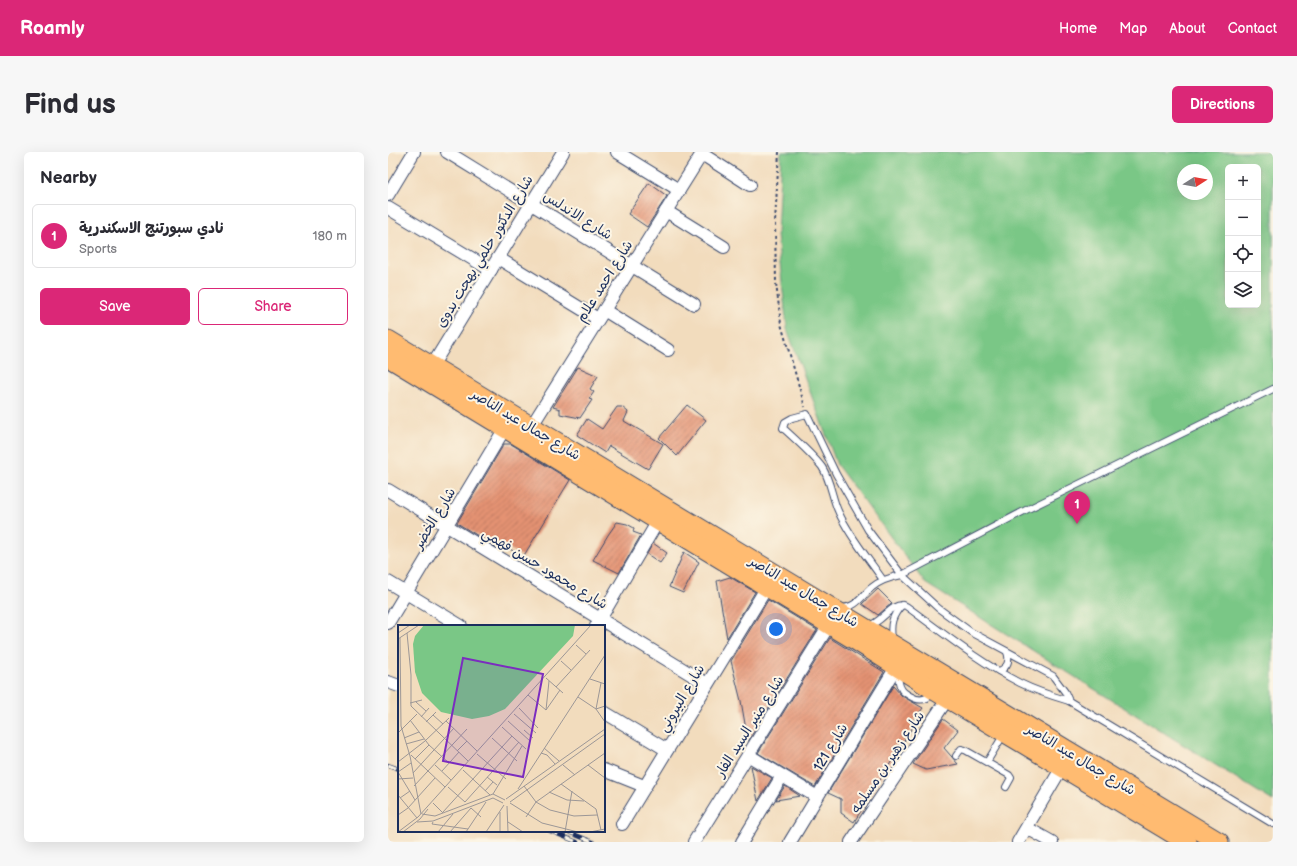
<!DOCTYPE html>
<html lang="en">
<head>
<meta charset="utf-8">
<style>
  body { margin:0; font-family:"Balsamiq Sans","Playpen Sans Arabic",sans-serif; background:#f7f7f7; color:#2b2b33 }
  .controls { position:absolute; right:12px; top:12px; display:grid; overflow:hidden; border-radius:6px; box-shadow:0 4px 16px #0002 }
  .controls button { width:36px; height:36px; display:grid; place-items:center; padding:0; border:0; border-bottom:1px solid #e1e1e2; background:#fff; color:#2b2b33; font:20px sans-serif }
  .compass { position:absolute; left:789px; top:12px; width:36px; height:36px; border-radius:50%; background:#fff; box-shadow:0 4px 16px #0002; rotate:79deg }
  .you { position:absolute; left:388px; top:477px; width:14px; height:14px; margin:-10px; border:3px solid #fff; border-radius:50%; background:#1a73e8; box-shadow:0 0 0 6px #1a73e833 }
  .badge { display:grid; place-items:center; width:26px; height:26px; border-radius:50%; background:#db2777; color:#fff; font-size:13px; font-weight:700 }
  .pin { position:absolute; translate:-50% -33px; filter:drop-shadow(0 1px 2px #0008) }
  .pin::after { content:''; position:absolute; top:21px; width:14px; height:12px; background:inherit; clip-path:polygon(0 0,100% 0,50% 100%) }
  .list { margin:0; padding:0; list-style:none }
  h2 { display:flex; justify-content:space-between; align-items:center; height:52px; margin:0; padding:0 16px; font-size:17px }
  h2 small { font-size:13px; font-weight:400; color:#7c7c81 }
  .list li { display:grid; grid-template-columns:26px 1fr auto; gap:12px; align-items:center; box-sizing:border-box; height:64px; margin:0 8px 8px; padding:0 8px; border:1px solid #e1e1e2; border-radius:6px }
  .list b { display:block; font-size:15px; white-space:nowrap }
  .list p { margin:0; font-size:13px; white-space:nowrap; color:#7c7c81 }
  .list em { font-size:13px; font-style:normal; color:#7c7c81 }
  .actions { display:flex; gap:8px; padding:12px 16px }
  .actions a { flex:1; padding:9px 0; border:1px solid #db2777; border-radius:6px; text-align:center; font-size:14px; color:#db2777 }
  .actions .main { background:#db2777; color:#fff }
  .icon { flex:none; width:22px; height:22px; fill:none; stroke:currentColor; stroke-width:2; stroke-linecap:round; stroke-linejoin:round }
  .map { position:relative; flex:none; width:885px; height:690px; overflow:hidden; border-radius:6px }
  header { display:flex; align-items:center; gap:24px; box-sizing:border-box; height:56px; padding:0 20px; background:#db2777; color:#fff }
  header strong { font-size:19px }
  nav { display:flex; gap:22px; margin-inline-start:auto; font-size:14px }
  .intro { display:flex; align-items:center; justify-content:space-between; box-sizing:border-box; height:96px; padding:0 24px }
  h1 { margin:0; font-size:28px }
  .button { padding:10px 18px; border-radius:6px; background:#db2777; color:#fff; font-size:14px; font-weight:700 }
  main { display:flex; gap:24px; padding:0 24px }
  aside { flex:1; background:#fff; border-radius:6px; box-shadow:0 4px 16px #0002 }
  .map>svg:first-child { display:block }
  .garden { fill:#7ac786; stroke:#4a7b72; fill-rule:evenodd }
  .building { fill:url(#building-hatch) }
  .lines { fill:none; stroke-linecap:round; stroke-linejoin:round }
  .service-casing { stroke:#3b496c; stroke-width:8 }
  .minor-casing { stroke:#3b496c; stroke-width:14 }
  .primary-casing { stroke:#3b496c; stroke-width:21 }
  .path { stroke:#3b496c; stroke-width:2; stroke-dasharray:3 3; stroke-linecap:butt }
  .service { stroke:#fff; stroke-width:6 }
  .minor { stroke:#fff; stroke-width:12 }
  .primary { stroke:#ffbb71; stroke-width:19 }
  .rail-casing { stroke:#1b2f5e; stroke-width:4.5 }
  .rail { stroke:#fcf5e5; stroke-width:3; stroke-dasharray:9; stroke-linecap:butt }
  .labels { text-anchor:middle; stroke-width:4; stroke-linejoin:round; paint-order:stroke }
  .street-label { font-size:14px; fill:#1b2f5e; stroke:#fcf5e5 }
  .inset-road { fill:none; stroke:#9c9797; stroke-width:1 }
  .view { fill:#7b2cbf; fill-opacity:0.15; stroke:#7b2cbf; stroke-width:2 }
  .inset-edge { fill:none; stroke:#1b2f5e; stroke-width:2 }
</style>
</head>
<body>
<header>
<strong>Roamly</strong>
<nav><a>Home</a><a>Map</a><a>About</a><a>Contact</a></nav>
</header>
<div class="intro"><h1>Find us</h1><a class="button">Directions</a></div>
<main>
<aside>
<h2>Nearby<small></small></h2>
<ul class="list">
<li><span class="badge">1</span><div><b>نادي سبورتنج الاسكندرية</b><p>Sports</p></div><em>180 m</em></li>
</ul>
<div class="actions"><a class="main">Save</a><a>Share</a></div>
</aside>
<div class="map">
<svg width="885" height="690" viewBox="0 0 885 690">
  <defs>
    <pattern id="building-hatch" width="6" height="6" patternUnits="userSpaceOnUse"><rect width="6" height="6" fill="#e49272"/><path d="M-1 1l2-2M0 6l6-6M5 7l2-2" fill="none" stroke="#b87861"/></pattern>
  </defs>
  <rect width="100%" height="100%" fill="#fcf5e5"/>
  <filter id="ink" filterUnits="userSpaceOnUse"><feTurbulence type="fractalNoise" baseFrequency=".025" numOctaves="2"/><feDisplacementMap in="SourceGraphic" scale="8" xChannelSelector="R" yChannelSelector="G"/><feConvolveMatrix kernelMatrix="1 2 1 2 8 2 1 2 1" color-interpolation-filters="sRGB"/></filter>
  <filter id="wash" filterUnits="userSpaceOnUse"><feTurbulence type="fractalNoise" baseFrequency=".012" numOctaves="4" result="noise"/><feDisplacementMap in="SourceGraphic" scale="16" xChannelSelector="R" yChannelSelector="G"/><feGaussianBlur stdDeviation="0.9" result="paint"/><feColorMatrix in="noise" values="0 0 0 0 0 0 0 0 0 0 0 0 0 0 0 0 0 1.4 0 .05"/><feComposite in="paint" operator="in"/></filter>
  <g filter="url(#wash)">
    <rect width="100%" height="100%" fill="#f2dcbd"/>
    <path class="garden" d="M 393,0 L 885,0 L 885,649 L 537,431 L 449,313 L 399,177 L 389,83 ZM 840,15 L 870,15 L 870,153 L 840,153 ZM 795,18 L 819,18 L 819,42 L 795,42 Z"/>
    <g id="blocks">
      <g class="building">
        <path d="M 261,31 L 279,44 L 259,75 L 240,62 Z"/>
        <path d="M 190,215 L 210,224 L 202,237 L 206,240 L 201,247 L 204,248 L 192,266 L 172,262 L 172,257 L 165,255 Z"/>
        <path d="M 299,253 L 318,268 L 289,304 L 271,286 Z"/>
        <path d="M 229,255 L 234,255 L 240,260 L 236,269 L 275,292 L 260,317 L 221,294 L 217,301 L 189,283 L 199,267 L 214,277 Z"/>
        <path d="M 116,292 L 123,292 L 182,328 L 135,405 L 112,391 L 108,395 L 69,371 Z"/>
        <path d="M 229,370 L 239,372 L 246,376 L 245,380 L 253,383 L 231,421 L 205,408 L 220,383 Z"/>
        <path d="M 265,391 L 279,401 L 272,411 L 259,402 Z"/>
        <path d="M 296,400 L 311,410 L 295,441 L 281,435 Z"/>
        <path d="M 342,425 L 367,440 L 339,486 L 329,429 Z"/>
        <path d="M 490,437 L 504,451 L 490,463 L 474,452 Z"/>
        <path d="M 380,448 L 429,478 L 360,589 L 353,549 L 343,509 Z"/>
        <path d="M 442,486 L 496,520 L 427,635 L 370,601 Z"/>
        <path d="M 505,534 L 514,544 L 535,556 L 525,569 L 528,570 L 466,670 L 453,661 L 453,647 L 440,641 Z"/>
        <path d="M 555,567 L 570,578 L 556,596 L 570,612 L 538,618 L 525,612 Z"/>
        <path d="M 363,614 L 384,626 L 370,649 Z"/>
        <path d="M 397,634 L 412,644 L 388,648 Z"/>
      </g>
    </g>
  </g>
  <g filter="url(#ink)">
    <use href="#blocks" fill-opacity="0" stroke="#3b496c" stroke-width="1"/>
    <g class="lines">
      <g class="service-casing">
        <g id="service">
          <path d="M 495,428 C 480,406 462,385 451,361 C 444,347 443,329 434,315 C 423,301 408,288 395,276 L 397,270 L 404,266 L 419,262 L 448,322 L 480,378 L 514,423 L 550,456 L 583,480 L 665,524 L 677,540 L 681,549"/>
          <path d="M 453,456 C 469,455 473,445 483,436 C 492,428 503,425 514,423 L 638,358 L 885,237"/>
          <path d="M 480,474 C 496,470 503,449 518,454 C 555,481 591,510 632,531 C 648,539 664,544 681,549 L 885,672"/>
          <path d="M 504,487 C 502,472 504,464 514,453"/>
          <path d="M 511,519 C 510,525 510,532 514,538 C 516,541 519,542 522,544 C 530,549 538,549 545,541"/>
          <path d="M 611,519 C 620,515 622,509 619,500"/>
          <path d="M 568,604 L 573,597 L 577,598 L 621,623 L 623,626 L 618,635"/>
          <path d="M 599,610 L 616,582"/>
        </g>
      </g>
      <g class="minor-casing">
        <g id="minor">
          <path d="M 59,0 L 306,152"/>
          <path d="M 229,0 L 291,38"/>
          <path d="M 314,2 L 362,33"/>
          <path d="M 0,43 L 26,0"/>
          <path d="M 0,56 L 103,118"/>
          <path d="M 278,59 L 336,95"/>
          <path d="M 110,106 L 210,167"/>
          <path d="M 216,158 L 280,198"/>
          <path d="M 44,214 L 175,0"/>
          <path d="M 143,275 L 315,0"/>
          <path d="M 0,338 L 319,532"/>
          <path d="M 0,430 L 73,474"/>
          <path d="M 0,471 L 117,276"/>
          <path d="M 208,474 L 270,369"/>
          <path d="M 0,530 L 11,534"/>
          <path d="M 216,560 L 279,598"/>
          <path d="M 360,603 L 429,645"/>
          <path d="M 216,618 L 256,634"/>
          <path d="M 234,672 L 379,435"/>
          <path d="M 639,676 L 664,690"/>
          <path d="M 306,690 L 441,473"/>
          <path d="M 354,690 L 394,624"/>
          <path d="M 402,690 L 508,515"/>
          <path d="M 463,690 L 560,546"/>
          <path d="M 630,690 L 677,610"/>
        </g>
      </g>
      <g class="primary-casing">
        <g id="primary">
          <path d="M 0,188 L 831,690"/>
          <path d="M 0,205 L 467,488 L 546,538 L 799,690"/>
        </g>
      </g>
      <path class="path" d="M 391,0 L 387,70 L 388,131 L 393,172 L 417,255"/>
      <use href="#service" class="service"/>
      <use href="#minor" class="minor"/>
      <use href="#primary" class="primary"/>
      <g class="rail-casing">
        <g id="rail">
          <path d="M 0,613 L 11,617"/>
          <path d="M 162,679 L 189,690"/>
          <path d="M 178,679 L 205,690"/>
        </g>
      </g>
      <use href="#rail" class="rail"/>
    </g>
  </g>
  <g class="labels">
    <g class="street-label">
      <text transform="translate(190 63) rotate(32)" y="5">شارع الاندلس</text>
      <text transform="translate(96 99) rotate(-59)" y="5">شارع الدكتور حلمي بهجت بدوى</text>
      <text transform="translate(216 129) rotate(-58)" y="5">شارع احمد علام</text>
      <text transform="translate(138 272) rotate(31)" y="5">شارع جمال عبد الناصر</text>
      <text transform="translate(46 366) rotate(-59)" y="5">شارع الخضر</text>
      <text transform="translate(157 416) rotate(31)" y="5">شارع محمود حسن فهمي</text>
      <text transform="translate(416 439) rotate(31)" y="5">شارع جمال عبد الناصر</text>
      <text transform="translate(293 546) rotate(-59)" y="5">شارع البيروني</text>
      <text transform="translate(361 574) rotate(-58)" y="5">شارع منير السيد الفار</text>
      <text transform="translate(442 595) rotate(-59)" y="5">شارع 121</text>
      <text transform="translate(693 607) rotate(31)" y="5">شارع جمال عبد الناصر</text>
      <text transform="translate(499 610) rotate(-56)" y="5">شارع زهير بن مسلمه</text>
    </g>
  </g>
  <g transform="translate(10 473)">
    <rect width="207" height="207" fill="#f2dcbd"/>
    <path d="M 26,0 L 177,0 L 175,11 L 107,84 L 91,91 L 74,94 L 43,87 L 24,68 L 17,47 L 15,19 L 17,11 Z" fill="#7ac786"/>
    <path class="inset-road" d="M 0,8 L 12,0M 9,8 L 13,50 L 13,81 L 70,136M 2,13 L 3,101 L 12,131 L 23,189M 0,14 L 21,0M 178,20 L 188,29M 163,36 L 173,45M 148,53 L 165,68M 192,54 L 207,59M 203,58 L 198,84 L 207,81M 158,62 L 192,25M 130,70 L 148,85 L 162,65M 180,72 L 198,84 L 207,97M 18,77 L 28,86M 12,78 L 24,75M 121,83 L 140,103M 148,85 L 151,56M 116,89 L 138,108M 35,90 L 45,99M 23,92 L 31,83M 12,95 L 31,120 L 51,138M 48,96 L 79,126M 110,96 L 132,116M 28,97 L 38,87M 104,102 L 128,124M 126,105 L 135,113M 0,108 L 19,89M 6,113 L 21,107M 94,113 L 119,136M 8,119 L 26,114M 146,123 L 161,136M 59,126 L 69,116M 143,128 L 149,130 L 157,139M 79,129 L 108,154M 13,130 L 47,162M 17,134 L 31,120M 0,137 L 27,116 L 51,93M 13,138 L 0,147 L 17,175M 37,140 L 53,155M 165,140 L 177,150M 190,140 L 207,153M 65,145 L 92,170M 44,146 L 61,127M 15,148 L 56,103M 89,152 L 99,160M 0,154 L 15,153M 163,159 L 198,184 L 203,205M 16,161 L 69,104M 126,161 L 138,177 L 152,185 L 176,191 L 199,190M 50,162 L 67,177M 120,164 L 207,30M 87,166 L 95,157M 151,167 L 169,175 L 186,176M 95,169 L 124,121M 0,170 L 19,193M 2,173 L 12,166M 108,174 L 207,104M 67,177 L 121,117M 112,177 L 207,109M 35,178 L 45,188M 112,178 L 144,198 L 180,207M 109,181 L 110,207M 73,183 L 83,192M 45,187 L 114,111M 102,187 L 102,207M 24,189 L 37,191 L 95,169 L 107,175M 0,190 L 10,183 L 37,153M 128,192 L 138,177 L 207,128M 19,197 L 35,196 L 95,173 L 105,178M 35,197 L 34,199 L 70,204M 110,197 L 125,207M 0,207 L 20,192 L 193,0M 5,207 L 22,194 L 30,184M 40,207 L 55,189M 52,207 L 73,183M 68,207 L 88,177M 88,207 L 106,180M 167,207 L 174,166M 192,207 L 207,204"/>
    <path class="view" d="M 65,33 L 145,49 L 125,152 L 45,136 Z"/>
    <rect width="207" height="207" class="inset-edge"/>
  </g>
</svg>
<div class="controls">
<button>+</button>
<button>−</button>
<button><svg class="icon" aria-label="locate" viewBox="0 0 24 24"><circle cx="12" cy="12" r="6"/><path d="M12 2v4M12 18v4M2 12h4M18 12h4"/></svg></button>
<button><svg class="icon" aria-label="layers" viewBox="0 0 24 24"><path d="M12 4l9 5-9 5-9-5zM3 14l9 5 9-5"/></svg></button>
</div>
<svg class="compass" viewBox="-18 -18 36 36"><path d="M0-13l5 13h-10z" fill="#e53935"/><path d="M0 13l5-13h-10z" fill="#7c7c81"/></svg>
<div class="you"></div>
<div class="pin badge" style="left:689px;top:372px">1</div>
</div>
</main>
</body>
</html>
